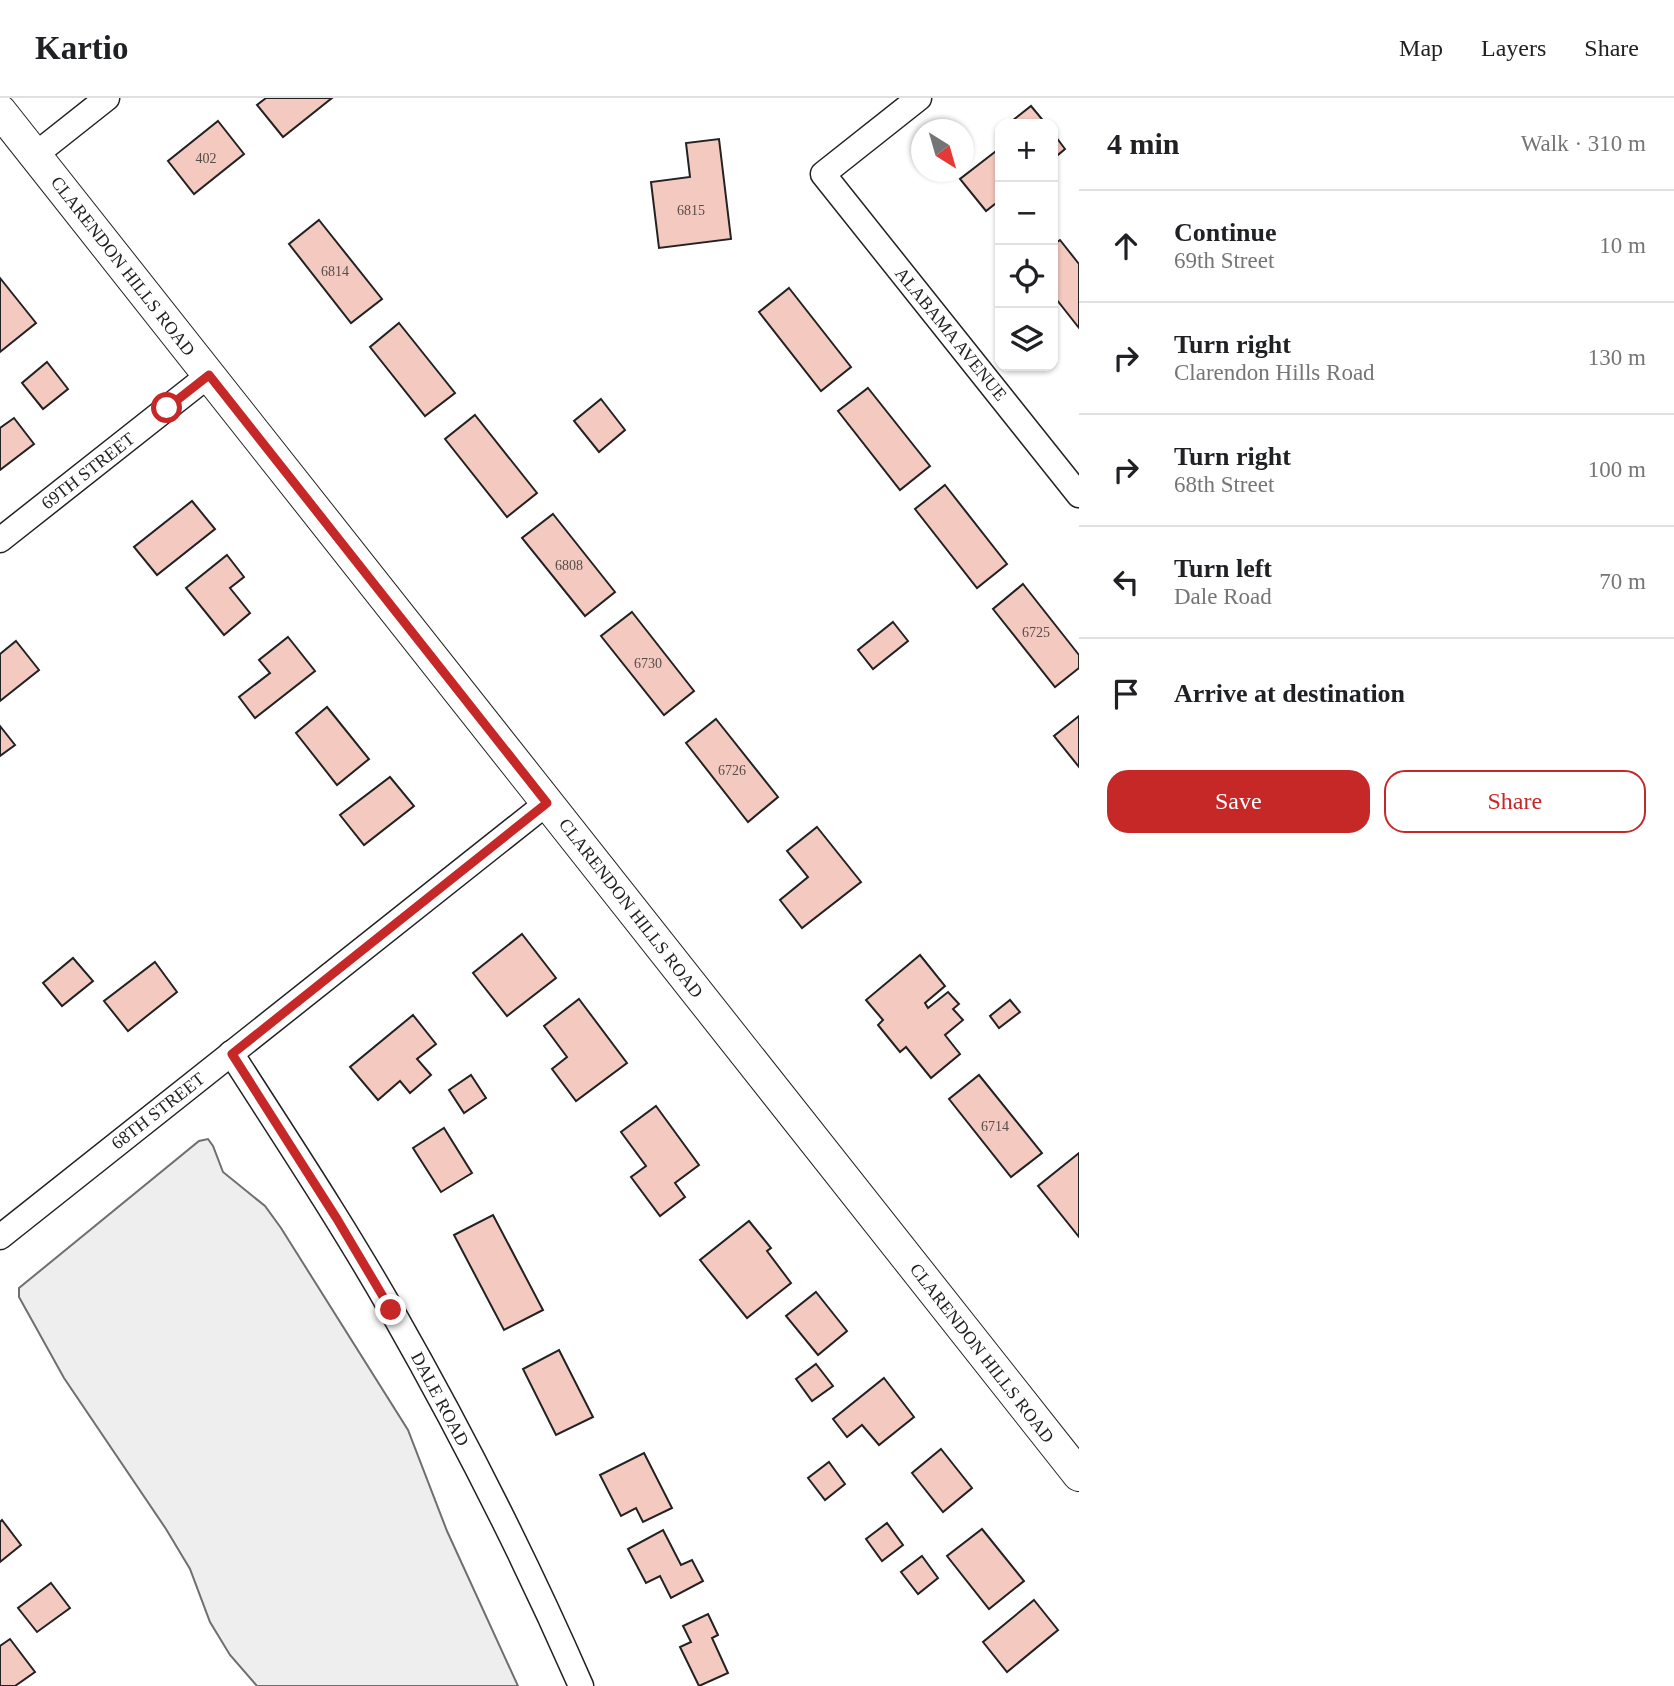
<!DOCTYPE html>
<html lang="en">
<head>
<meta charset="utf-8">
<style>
  body { margin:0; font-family:"Times New Roman",serif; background:#f6f6f6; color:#202124 }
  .controls { position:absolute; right:21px; top:21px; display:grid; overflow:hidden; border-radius:14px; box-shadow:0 2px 5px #0004 }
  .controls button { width:63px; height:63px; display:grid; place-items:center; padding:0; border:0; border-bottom:2px solid #e0e0e0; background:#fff; color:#202124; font:35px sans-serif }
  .compass { position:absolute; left:911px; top:21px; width:63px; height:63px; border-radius:50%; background:#fff; box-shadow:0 2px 5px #0004; rotate:143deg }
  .stop { position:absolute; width:21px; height:21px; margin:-16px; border:5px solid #c62828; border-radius:50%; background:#fff }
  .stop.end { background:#c62828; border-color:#fff; box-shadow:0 2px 7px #0008 }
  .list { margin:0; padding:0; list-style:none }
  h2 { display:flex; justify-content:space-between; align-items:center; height:91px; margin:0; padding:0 28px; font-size:30px }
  h2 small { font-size:23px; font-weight:400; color:#757577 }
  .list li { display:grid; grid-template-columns:46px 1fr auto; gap:21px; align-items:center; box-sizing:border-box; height:112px; padding:0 28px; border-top:2px solid #e0e0e0 }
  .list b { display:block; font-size:26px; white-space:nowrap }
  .list p { margin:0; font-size:23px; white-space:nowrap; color:#757577 }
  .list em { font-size:23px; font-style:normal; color:#757577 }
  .actions { display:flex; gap:14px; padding:21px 28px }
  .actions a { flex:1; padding:16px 0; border:2px solid #c62828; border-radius:21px; text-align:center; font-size:24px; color:#c62828 }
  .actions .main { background:#c62828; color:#fff }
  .icon { flex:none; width:38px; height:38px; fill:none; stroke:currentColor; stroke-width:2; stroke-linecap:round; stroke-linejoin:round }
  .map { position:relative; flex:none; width:1079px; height:1588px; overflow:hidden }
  header { display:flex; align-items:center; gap:42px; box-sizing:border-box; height:98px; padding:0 35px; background:#fff; border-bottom:2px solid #e0e0e0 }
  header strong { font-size:33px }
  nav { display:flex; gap:38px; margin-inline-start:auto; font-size:24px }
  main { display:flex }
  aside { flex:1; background:#fff }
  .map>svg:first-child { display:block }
  .green { fill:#eee; stroke:#6f6f6f; stroke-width:2 }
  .building { fill:#f3c9c0; stroke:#222; stroke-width:2 }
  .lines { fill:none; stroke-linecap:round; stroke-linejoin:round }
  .minor-casing { stroke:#222; stroke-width:27 }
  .tertiary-casing { stroke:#222; stroke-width:34 }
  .minor { stroke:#fff; stroke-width:24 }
  .tertiary { stroke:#fff; stroke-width:32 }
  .route { stroke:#c62828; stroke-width:9 }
  .labels { text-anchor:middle; stroke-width:5; stroke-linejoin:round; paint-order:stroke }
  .number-label { font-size:14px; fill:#564c4a }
  .street-label { font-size:18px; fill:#222; stroke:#fff }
</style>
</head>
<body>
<header>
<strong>Kartio</strong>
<nav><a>Map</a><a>Layers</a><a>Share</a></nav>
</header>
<main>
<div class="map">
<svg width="1079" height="1588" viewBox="0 0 1079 1588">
  <rect width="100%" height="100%" fill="#fff"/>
  <path class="green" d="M 208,1041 L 213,1048 L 223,1074 L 265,1108 L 281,1130 L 408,1332 L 447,1433 L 518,1588 L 257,1588 L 230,1557 L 210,1524 L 190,1471 L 166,1431 L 64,1280 L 19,1199 L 19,1190 L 199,1043 Z"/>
  <g class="building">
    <path d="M 266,0 L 332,0 L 283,39 L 257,7 Z"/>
    <path d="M 1031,8 L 1046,26 L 1008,26 Z"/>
    <path d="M 218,23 L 244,56 L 194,96 L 168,63 Z"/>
    <path d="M 1053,35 L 1065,51 L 1053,61 Z"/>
    <path d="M 719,41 L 731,141 L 659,150 L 651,84 L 690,79 L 686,45 Z"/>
    <path d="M 1000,50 L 1000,102 L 986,113 L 960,81 Z"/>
    <path d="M 319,122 L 382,201 L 351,225 L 289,146 Z"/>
    <path d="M 1060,142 L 1079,166 L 1079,230 L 1053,197 L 1053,147 Z"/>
    <path d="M 0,180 L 36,225 L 0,254 Z"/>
    <path d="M 789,190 L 851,269 L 821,293 L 759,214 Z"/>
    <path d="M 399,225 L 455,295 L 425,318 L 370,249 Z"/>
    <path d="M 47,264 L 68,291 L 43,311 L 22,285 Z"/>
    <path d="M 868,290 L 930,368 L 900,392 L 838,313 Z"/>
    <path d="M 601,301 L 625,332 L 599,354 L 574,323 Z"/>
    <path d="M 475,317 L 537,395 L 507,419 L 445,341 Z"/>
    <path d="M 14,320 L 34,346 L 0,372 L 0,330 Z"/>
    <path d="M 945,387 L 1007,466 L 977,490 L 915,411 Z"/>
    <path d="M 192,403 L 215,431 L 157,477 L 134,449 Z"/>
    <path d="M 553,416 L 615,494 L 585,518 L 522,440 Z"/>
    <path d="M 227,457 L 244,479 L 230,490 L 250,515 L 224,537 L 186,490 Z"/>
    <path d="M 1023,486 L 1079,557 L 1079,570 L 1055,589 L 993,511 Z"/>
    <path d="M 632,514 L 694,593 L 664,617 L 601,538 Z"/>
    <path d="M 893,524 L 908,543 L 873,571 L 858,552 Z"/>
    <path d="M 288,539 L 315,573 L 255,620 L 239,599 L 270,575 L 259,562 Z"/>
    <path d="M 16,543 L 39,572 L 0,603 L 0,556 Z"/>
    <path d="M 327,609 L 369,661 L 337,687 L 296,635 Z"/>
    <path d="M 1079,618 L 1079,669 L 1054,638 Z"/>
    <path d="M 716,621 L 778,699 L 748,724 L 686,645 Z"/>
    <path d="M 0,628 L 15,647 L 0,658 Z"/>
    <path d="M 390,679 L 414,708 L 364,747 L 340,717 Z"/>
    <path d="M 817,729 L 861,784 L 802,830 L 780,802 L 808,779 L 787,753 Z"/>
    <path d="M 522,836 L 556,880 L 507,918 L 473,875 Z"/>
    <path d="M 920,857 L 945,888 L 925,905 L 928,910 L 948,894 L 959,906 L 953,911 L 963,922 L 945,937 L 960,956 L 931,980 L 906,949 L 900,954 L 878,927 L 883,922 L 866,902 Z"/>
    <path d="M 73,860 L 93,883 L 62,908 L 43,885 Z"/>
    <path d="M 155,864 L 177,894 L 128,933 L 104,903 Z"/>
    <path d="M 579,901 L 627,965 L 576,1003 L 552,971 L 567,959 L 544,928 Z"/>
    <path d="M 1010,902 L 1020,914 L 999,930 L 990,918 Z"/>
    <path d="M 413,917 L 436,946 L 417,961 L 431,977 L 410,995 L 400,983 L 378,1002 L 350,969 Z"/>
    <path d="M 471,977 L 486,1000 L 464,1015 L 449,992 Z"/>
    <path d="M 979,977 L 1042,1055 L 1011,1079 L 949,1001 Z"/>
    <path d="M 656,1008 L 699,1067 L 675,1085 L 685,1099 L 660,1118 L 631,1079 L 646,1068 L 621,1034 Z"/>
    <path d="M 444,1030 L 472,1075 L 441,1094 L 413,1050 Z"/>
    <path d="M 1079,1055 L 1079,1139 L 1038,1088 Z"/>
    <path d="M 493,1117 L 543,1212 L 504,1232 L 454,1137 Z"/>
    <path d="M 749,1123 L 771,1150 L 767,1153 L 791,1185 L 747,1220 L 700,1162 Z"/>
    <path d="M 816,1194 L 847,1233 L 818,1257 L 786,1218 Z"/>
    <path d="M 559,1252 L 593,1319 L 556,1337 L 523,1271 Z"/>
    <path d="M 816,1266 L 833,1288 L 812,1303 L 796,1281 Z"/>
    <path d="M 884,1280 L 914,1319 L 879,1347 L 862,1327 L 847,1339 L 833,1321 Z"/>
    <path d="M 941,1351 L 972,1390 L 943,1414 L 912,1375 Z"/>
    <path d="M 644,1355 L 672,1410 L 643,1424 L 636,1410 L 621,1418 L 600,1377 Z"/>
    <path d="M 829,1364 L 845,1386 L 825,1402 L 808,1380 Z"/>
    <path d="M 2,1422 L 21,1447 L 0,1464 L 0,1424 Z"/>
    <path d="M 887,1425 L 903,1447 L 882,1463 L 866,1441 Z"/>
    <path d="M 982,1431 L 1024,1483 L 989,1511 L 947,1458 Z"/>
    <path d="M 663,1432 L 681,1467 L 692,1462 L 703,1483 L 671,1500 L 660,1478 L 646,1485 L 628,1451 Z"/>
    <path d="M 922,1458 L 938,1480 L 918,1496 L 901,1474 Z"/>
    <path d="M 51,1485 L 70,1510 L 37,1534 L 18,1510 Z"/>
    <path d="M 1034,1502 L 1058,1532 L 1007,1574 L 983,1544 Z"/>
    <path d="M 708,1516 L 718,1537 L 712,1540 L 728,1575 L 699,1588 L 680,1549 L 691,1544 L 683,1528 Z"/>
    <path d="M 10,1541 L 35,1574 L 15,1588 L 0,1588 L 0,1548 Z"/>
  </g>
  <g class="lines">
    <g class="minor-casing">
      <g id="minor">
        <path d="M 919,0 L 823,76 L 1079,397"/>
        <path d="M 35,57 L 107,0"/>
        <path d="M 0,442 L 209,277"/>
        <path d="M 231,955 C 286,1041 342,1125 392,1213 C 461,1334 525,1460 581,1588"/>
        <path d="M 0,1139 L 547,705"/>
      </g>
    </g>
    <g class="tertiary-casing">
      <path id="tertiary" d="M 0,13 L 1079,1377"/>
    </g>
    <use href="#minor" class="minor"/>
    <use href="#tertiary" class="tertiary"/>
  </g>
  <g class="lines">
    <path class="route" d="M 167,310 L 209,277 L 547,705 L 232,956 L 337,1121 L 391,1212"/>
  </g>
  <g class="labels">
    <g class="number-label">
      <text x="206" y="65">402</text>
      <text x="691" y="117">6815</text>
      <text x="335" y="178">6814</text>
      <text x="569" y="472">6808</text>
      <text x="1036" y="539">6725</text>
      <text x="648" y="570">6730</text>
      <text x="732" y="677">6726</text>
      <text x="995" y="1033">6714</text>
    </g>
    <g class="street-label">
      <text transform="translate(123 168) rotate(52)" y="6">CLARENDON HILLS ROAD</text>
      <text transform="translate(951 236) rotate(51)" y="6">ALABAMA AVENUE</text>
      <text transform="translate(88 373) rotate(-38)" y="6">69TH STREET</text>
      <text transform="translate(631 810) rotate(52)" y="6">CLARENDON HILLS ROAD</text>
      <text transform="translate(158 1013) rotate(-38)" y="6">68TH STREET</text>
      <text transform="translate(982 1255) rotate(52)" y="6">CLARENDON HILLS ROAD</text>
      <text transform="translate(440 1301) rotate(62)" y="6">DALE ROAD</text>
    </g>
  </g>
</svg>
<div class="controls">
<button>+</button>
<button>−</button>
<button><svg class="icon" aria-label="locate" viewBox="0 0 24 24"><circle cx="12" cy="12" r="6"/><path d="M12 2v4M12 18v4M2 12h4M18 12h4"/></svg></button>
<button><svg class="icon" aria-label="layers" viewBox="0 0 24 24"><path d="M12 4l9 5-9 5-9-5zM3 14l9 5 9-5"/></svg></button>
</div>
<svg class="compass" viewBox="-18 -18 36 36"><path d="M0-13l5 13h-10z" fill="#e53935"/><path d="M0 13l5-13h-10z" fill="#757577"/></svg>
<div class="stop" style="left:167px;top:310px"></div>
<div class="stop end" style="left:391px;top:1212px"></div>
</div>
<aside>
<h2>4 min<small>Walk · 310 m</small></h2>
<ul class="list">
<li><svg class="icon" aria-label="ahead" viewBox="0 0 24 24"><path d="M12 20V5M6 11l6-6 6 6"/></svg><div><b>Continue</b><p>69th Street</p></div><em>10 m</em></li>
<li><svg class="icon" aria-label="right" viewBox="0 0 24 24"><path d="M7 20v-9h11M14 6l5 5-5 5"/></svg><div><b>Turn right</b><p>Clarendon Hills Road</p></div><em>130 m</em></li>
<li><svg class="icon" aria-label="right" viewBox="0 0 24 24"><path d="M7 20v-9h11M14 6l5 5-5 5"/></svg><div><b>Turn right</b><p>68th Street</p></div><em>100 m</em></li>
<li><svg class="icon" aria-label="left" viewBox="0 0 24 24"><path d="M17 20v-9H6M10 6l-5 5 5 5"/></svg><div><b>Turn left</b><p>Dale Road</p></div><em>70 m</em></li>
<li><svg class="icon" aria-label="arrive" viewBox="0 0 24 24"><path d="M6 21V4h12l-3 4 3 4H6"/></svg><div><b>Arrive at destination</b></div></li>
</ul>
<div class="actions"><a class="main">Save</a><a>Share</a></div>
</aside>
</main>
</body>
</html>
